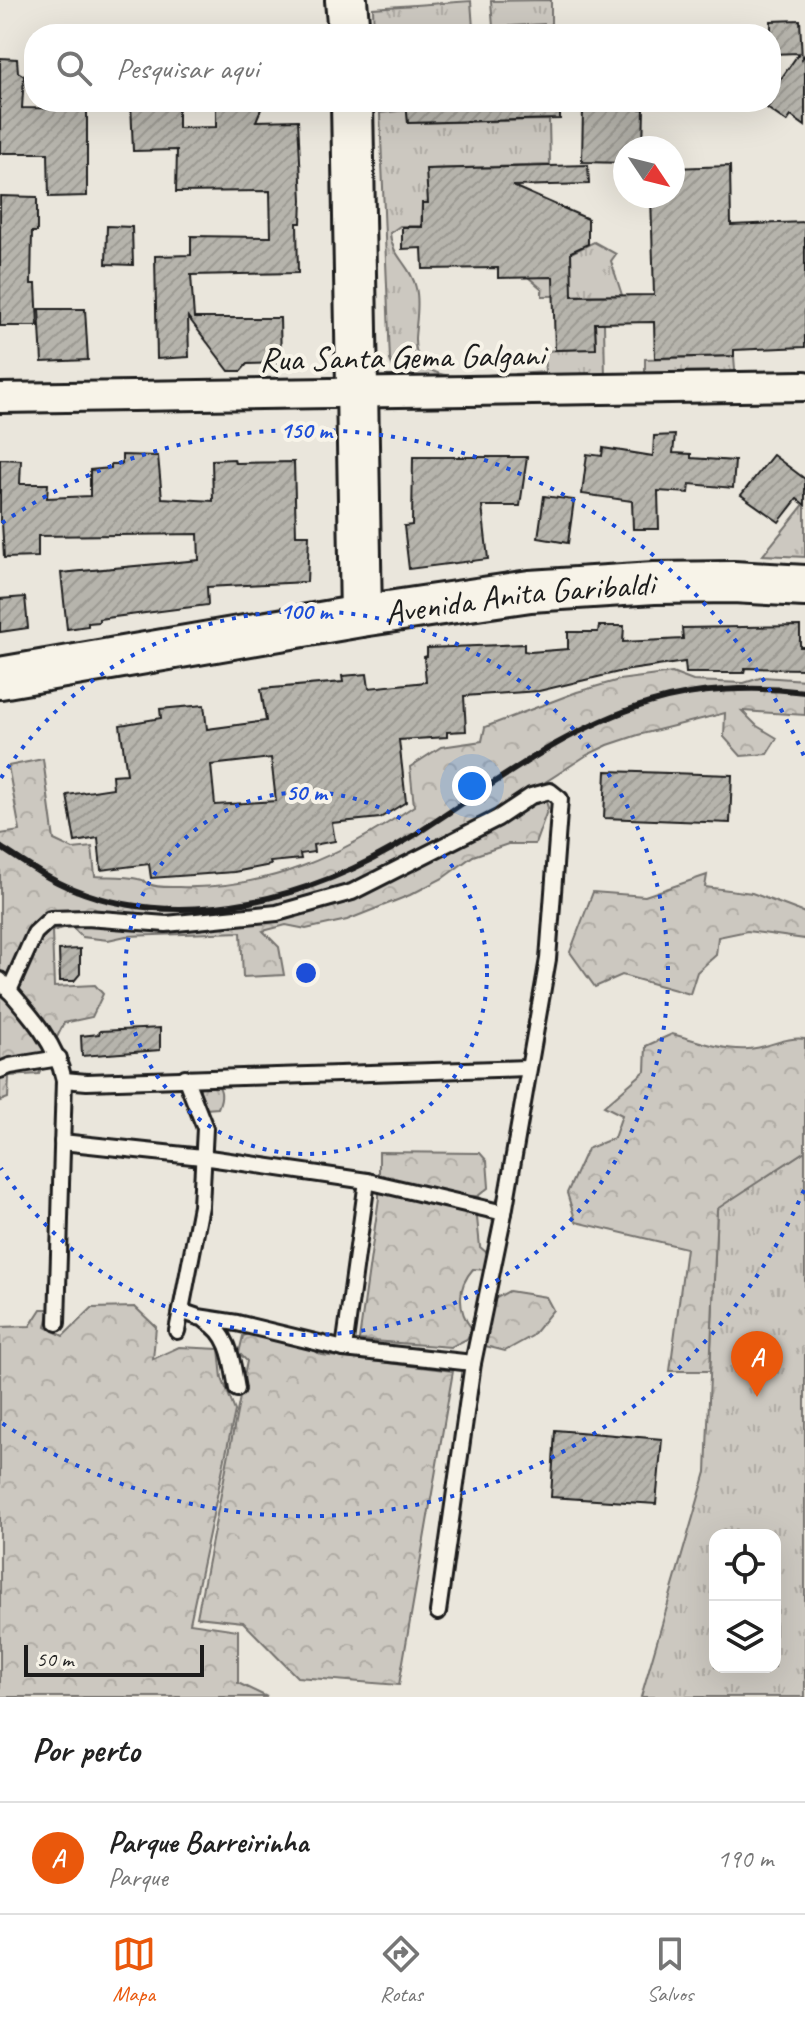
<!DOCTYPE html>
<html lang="pt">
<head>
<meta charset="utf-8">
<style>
  body { margin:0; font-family:Caveat,sans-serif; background:#f6f6f6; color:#222 }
  .controls { position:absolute; right:24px; bottom:24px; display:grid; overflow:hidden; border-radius:16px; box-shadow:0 8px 32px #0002 }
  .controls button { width:72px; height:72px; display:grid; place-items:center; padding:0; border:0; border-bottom:2px solid #e0e0e0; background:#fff; color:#222; font:40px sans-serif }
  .compass { position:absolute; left:613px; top:136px; width:72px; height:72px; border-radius:50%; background:#fff; box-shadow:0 8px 32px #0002; rotate:125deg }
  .scale { position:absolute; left:24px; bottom:20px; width:180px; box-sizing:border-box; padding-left:8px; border:4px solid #1c1c1c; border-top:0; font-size:22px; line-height:28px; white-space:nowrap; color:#1c1c1c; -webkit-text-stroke:6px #f7f3e8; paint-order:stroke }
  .you { position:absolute; left:472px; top:786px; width:28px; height:28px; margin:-20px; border:6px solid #fff; border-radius:50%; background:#1a73e8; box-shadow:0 0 0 12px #1a73e833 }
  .badge { display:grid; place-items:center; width:52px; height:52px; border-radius:50%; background:#ea580c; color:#fff; font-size:26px; font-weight:700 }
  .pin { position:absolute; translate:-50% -66px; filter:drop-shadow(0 2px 4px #0008) }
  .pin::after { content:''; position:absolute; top:42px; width:28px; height:24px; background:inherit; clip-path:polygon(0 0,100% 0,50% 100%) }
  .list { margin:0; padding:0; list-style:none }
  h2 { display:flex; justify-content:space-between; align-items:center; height:104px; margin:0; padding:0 32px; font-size:34px }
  h2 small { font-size:26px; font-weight:400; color:#767676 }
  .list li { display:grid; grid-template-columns:52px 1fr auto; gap:24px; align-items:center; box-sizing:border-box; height:112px; padding:0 32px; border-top:2px solid #e0e0e0 }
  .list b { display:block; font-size:30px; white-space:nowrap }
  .list p { margin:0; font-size:26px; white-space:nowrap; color:#767676 }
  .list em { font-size:26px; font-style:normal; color:#767676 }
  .icon { flex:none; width:44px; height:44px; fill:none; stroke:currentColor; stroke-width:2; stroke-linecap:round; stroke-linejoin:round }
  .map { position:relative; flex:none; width:805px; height:1697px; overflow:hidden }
  .search { position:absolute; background:#fff; box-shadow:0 8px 32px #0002; left:24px; right:24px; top:24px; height:88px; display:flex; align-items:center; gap:20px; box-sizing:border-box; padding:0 28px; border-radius:32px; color:#767676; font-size:30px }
  .sheet { height:216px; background:#fff }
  nav { display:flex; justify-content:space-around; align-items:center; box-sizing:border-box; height:112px; border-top:2px solid #e0e0e0; background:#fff; font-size:22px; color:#767676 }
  nav a { display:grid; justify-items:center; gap:4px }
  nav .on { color:#ea580c }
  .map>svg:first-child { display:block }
  .grass { fill:url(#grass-tufts); stroke:#74726e; stroke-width:2; fill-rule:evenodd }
  .forest { fill:url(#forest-crowns); stroke:#74726e; stroke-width:2 }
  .building { fill:url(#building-hatch); stroke:#1c1c1c; stroke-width:2; fill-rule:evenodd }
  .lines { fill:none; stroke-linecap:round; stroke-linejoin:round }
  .lane-casing { stroke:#1c1c1c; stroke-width:20 }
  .street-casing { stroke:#1c1c1c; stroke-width:34 }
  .secondary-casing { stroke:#1c1c1c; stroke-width:46 }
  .lane { stroke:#f7f3e8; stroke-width:14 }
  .street { stroke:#f7f3e8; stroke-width:28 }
  .secondary { stroke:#f7f3e8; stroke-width:40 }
  .rail { stroke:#1c1c1c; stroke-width:6 }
  .ring { fill:none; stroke:#1d4ed8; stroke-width:4; stroke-dasharray:4 8 }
  .labels { text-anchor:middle; stroke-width:8; stroke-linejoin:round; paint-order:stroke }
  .street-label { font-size:34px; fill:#1c1c1c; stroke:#f7f3e8 }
  .centre { fill:#1d4ed8; stroke:#f7f3e8; stroke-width:4 }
  .ring-label { font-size:24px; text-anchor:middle; font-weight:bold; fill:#1d4ed8; stroke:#f7f3e8; stroke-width:8; stroke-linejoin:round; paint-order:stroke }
</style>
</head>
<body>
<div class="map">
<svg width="805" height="1697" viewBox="0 0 805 1697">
  <defs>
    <pattern id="grass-tufts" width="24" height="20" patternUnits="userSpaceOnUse" patternTransform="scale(2)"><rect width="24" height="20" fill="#ccc8c0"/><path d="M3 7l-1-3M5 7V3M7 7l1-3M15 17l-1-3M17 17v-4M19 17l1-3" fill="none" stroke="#afaba4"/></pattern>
    <pattern id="forest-crowns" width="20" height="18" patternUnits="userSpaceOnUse" patternTransform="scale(2)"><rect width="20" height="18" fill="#ccc8c0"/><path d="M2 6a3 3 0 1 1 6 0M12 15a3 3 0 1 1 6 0" fill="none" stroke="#afaba4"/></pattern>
    <pattern id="building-hatch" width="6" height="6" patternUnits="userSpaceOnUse" patternTransform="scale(2)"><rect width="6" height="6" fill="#b6b4ac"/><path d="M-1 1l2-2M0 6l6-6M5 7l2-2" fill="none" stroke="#9c9a93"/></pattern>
  </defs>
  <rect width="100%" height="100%" fill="#eae6dc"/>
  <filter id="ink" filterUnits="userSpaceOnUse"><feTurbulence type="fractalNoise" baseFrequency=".0125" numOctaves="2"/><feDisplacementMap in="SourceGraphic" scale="16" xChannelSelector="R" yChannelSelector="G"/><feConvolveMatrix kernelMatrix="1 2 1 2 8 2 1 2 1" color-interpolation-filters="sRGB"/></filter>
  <g filter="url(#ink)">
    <g class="grass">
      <path d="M 551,0 L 551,34 L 545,34 L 544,24 L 493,27 L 491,1 Z"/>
      <path d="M 471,1 L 473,28 L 374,34 L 373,8 Z"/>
      <path d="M 407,110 L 408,123 L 549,120 L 550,165 L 428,169 L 429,202 L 422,203 L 421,226 L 400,226 L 390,233 C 391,256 411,265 416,288 C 420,303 416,322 415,338 C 414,388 470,375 504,374 L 506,380 L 398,381 L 390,360 L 380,113 Z"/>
      <path d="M 594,242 L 616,254 L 611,261 L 622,295 L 542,296 L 542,289 L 528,277 L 571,266 L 571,253 Z"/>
      <path d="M 595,323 L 604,323 L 605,379 L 516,379 L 516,374 L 545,372 L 544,351 L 596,348 Z"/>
      <path d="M 734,356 L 736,383 L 645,387 L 645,359 Z"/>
      <path d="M 805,503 L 805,557 L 763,555 Z"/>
      <path d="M 805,1151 L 805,1697 L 641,1697 L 706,1472 L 717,1208 ZM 715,1535 L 775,1535 L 775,1667 L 715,1667 Z"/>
    </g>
    <g class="forest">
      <path d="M 672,673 L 693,681 L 744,683 L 763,677 L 805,680 L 805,715 L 742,711 L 757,726 L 777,738 L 767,754 L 741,756 L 724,737 L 725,713 L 638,735 L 608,745 L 587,755 L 541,785 L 548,808 L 535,844 L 508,844 L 473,856 L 443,878 L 410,895 L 347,920 L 306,929 L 286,925 L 263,931 L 279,947 L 284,975 L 243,977 L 241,932 L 126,936 L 108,940 L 82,937 L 71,926 L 52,931 L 54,987 L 95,985 L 103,994 L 92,1017 L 64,1023 L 39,1074 L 9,1076 L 8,1098 L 0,1101 L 0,834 L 20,831 L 8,766 L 43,759 L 54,840 L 73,849 L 92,847 L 95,876 C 109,877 124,876 138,879 C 149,881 139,880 149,884 C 157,888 170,887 179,887 C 268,890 342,855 414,806 L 410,767 L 441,747 L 482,741 L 485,727 L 577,692 L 619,680 Z"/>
      <path d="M 707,875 L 705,887 L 752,893 L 805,913 L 805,939 L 747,931 L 718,937 L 716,955 L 697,972 L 690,994 L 622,975 L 595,987 L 570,952 L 593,892 L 645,896 Z"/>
      <path d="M 672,1034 C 695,1040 724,1051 748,1049 C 768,1048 786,1036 805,1039 L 805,1151 L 717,1209 L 710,1371 L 670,1371 L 686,1248 L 576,1222 L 567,1193 L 587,1149 L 614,1138 L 622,1115 L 604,1106 L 645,1071 L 646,1046 Z"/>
      <path d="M 213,1081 C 223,1088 223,1096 218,1108 L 205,1109 L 200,1100 L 200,1082 Z"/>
      <path d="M 379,1152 L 480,1153 L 487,1161 L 489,1187 L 478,1196 L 461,1197 L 477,1218 L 480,1247 L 487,1253 L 486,1270 L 473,1269 C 457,1287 457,1310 472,1329 L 467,1339 L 451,1347 L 359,1340 L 379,1198 Z"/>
      <path d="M 509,1291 L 546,1297 L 553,1310 L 532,1336 L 505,1351 L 485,1346 L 483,1330 L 487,1303 Z"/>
      <path d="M 135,1307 L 156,1327 L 153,1359 L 179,1347 L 219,1349 L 222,1378 L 235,1411 L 190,1623 L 238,1630 L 238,1683 L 267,1697 L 0,1697 L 0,1327 L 30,1326 L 41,1309 L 50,1309 L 46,1327 L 63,1336 L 92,1308 Z"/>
      <path d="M 257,1331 L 303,1346 L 322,1355 L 453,1371 L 399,1685 L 297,1677 L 243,1622 L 197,1617 L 247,1361 L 239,1353 L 243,1336 Z"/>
    </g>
    <g class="building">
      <path d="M 800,20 L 802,59 L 805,54 L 805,126 L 791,116 L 787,122 L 767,108 L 771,102 L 771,93 L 799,53 L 771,54 L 771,21 Z"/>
      <path d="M 0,58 L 17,59 L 18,72 L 24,76 L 22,108 L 87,109 L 87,196 L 49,197 L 48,153 L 0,153 Z"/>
      <path d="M 131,102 L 178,102 L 178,128 L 216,127 L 216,102 L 264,102 L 256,121 L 298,120 L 302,200 L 301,223 L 297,223 L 298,273 L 191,275 L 194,318 L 280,318 L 281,363 L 247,364 L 241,371 L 229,371 L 188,317 L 189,357 L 157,359 L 155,256 L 191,255 L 191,236 L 271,237 L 270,191 L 176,192 L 177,150 L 133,151 Z"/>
      <path d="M 406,102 L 560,102 L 560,119 L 408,123 Z"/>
      <path d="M 583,108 L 644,109 L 643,148 L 625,148 L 625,163 L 582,162 Z"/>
      <path d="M 588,165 L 589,184 L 513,186 L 588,219 L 588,244 L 571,252 L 572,296 L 654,295 L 651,196 L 673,196 L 673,168 L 730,166 L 731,225 L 805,222 L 805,347 L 734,350 L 734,356 L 655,358 L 654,322 L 595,323 L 596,349 L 555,350 L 553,277 L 498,278 L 498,268 L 423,269 L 422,248 L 402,249 L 402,227 L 422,227 L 422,203 L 428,203 L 426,169 Z"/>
      <path d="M 0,196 L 37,197 L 37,232 L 32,232 L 31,284 L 36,284 L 38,326 L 0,326 Z"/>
      <path d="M 107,226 L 132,227 L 133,265 L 106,264 Z"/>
      <path d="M 39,309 L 85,309 L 88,360 L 42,362 Z"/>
      <path d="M 675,435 L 673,453 L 691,454 L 691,458 L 735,461 L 733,488 L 690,484 L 689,493 L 658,491 L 659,529 L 633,529 L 632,501 L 582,494 L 587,454 L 602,456 L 603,448 L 653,456 L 654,436 Z"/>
      <path d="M 122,455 L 158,456 L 162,498 L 213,501 L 212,460 L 234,459 L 235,463 L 294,462 L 296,535 L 309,535 L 307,582 L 207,587 L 208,605 L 99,619 L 99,622 L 88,623 L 88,626 L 67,629 L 61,573 L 199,560 L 198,534 L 38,536 L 38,557 L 4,558 L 2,522 L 0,522 L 0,459 L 21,460 L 20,484 L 48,484 L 47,498 L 90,496 L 90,470 L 111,468 L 111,464 L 122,464 Z"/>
      <path d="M 773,455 L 805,479 L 805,505 L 797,499 L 779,522 L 741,495 Z"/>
      <path d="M 413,457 L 527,457 L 520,506 L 482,506 L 488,559 L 409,569 L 404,526 L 412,525 Z"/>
      <path d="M 544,496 L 574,500 L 568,543 L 538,538 Z"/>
      <path d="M 25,597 L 28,628 L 0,632 L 0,599 Z"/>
      <path d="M 599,626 L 624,626 L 623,642 L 683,639 L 682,628 L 800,626 L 800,647 L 805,647 L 805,669 L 745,668 L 744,673 L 686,673 L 685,662 L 623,671 L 539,691 L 464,696 L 466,731 L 447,732 L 447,737 L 399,740 L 406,802 L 380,818 L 332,823 L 335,841 L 313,845 L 314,852 L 300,854 L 301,859 L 270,862 L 271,865 L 234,872 L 151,878 L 149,864 L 101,870 L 98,838 L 75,842 L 67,795 L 113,788 L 112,775 L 127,774 L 120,725 L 161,718 L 160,709 L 204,705 L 207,729 L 266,721 L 261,689 L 343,682 L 342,676 L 367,674 L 369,688 L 426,682 L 424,657 L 427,656 L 427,648 L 524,644 L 524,651 L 530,652 L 568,649 L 568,632 L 598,632 ZM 271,758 L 276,801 L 215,805 L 211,765 Z"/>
      <path d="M 606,771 L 732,775 L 730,823 L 604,818 Z"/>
      <path d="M 80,949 L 80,974 L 74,981 L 60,981 L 59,950 Z"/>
      <path d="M 160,1028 L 160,1050 L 82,1056 L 81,1036 L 99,1034 L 100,1031 Z"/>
      <path d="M 555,1430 L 662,1439 L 656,1504 L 551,1497 Z"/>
    </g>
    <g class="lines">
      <g class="lane-casing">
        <g id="lane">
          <path d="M 0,980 C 26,1010 56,1041 64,1080 L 87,1082 L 527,1068"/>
          <path d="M 9,991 L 35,933 L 50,919 L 87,918 L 166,924 L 277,913 L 352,892 L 498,818 L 531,796 L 550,791 L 560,799 L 548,959 L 504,1213 L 473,1363 L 438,1612"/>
          <path d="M 0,1070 L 10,1066 L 59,1058"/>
          <path d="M 62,1142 L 202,1157 L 367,1181 L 504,1213"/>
          <path d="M 367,1181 L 344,1349 L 473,1363"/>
          <path d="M 181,1311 L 198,1317 L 237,1323 L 344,1349"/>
          <path d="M 206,1321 C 231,1335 232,1363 237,1389"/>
          <path d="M 57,1323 L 64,1080"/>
          <path d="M 177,1331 L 201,1206 L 205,1128 L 185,1077"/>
        </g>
      </g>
      <g class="street-casing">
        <path id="street" d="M 0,398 L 805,386"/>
      </g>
      <g class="secondary-casing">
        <g id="secondary">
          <path d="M 346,0 L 349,34"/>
          <path d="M 352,102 L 361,616"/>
          <path id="s1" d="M 0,678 L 361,616 L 530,591 L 654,583 L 733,582 L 805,586"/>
        </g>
      </g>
      <use href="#lane" class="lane"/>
      <use href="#street" class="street"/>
      <use href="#secondary" class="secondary"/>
      <path class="rail" d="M 0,847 C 23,862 47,879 73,889 C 184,934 316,897 413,836 C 490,787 561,730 649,703 C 698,688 755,686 805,692"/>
    </g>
  </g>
  <g class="ring">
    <circle cx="306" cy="973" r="181"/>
    <path d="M1 778A362 362 0 1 1 1 1168"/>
    <path d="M804 1190A543 543 0 0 1 2 1423M2 523A543 543 0 0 1 804 756"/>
  </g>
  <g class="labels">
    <g class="street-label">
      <text transform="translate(402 356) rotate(-1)" y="12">Rua Santa Gema Galgani</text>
      <text dy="12" stroke="none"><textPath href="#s1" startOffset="526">Avenida Anita Garibaldi</textPath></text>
    </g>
  </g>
  <circle cx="306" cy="973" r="12" class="centre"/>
  <g class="ring-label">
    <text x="306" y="438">150 m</text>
    <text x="306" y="619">100 m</text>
    <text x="306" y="800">50 m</text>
  </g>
</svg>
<div class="controls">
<button><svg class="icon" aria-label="locate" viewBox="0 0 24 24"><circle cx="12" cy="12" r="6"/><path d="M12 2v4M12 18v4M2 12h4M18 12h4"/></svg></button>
<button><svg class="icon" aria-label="layers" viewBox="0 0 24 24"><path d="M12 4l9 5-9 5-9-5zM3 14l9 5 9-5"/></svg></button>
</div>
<svg class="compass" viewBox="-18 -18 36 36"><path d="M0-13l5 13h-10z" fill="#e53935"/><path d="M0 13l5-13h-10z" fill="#767676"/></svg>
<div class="scale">50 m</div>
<div class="you"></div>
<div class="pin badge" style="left:757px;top:1397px">A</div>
<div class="search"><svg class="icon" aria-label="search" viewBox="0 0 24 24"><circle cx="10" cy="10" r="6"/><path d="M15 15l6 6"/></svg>Pesquisar aqui</div>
</div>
<section class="sheet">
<h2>Por perto<small></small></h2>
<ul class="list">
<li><span class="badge">A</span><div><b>Parque Barreirinha</b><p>Parque</p></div><em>190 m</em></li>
</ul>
</section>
<nav>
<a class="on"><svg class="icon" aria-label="map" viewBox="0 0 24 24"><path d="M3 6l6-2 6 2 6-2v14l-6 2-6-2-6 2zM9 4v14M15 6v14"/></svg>Mapa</a>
<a><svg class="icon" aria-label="directions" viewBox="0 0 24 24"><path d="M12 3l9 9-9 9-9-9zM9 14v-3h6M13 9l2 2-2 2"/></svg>Rotas</a>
<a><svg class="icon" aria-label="saved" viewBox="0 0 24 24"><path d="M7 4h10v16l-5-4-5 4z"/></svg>Salvos</a>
</nav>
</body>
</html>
